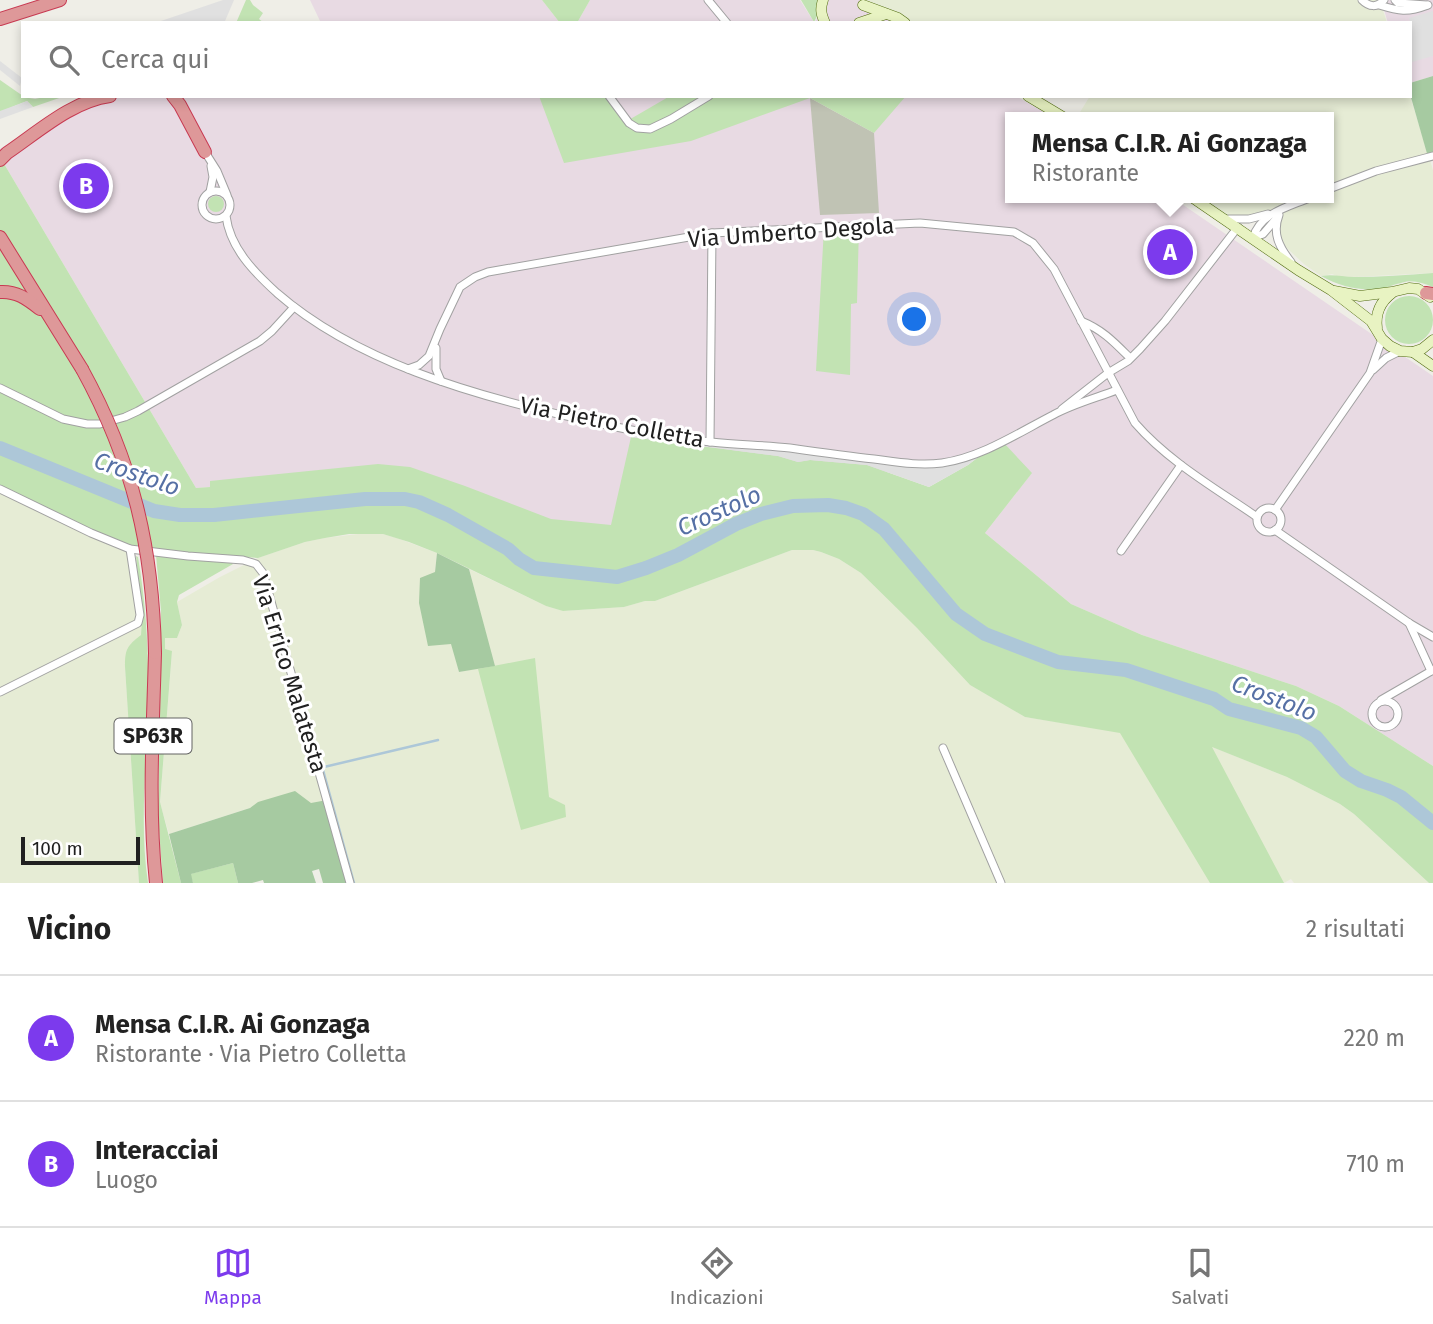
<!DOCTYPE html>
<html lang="it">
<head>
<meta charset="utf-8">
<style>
  body { margin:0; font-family:"Fira Sans",sans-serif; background:#f6f6f6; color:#222 }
  .scale { position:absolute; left:21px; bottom:18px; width:119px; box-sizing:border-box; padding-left:7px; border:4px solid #202020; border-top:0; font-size:19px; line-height:24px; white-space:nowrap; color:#202020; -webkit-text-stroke:5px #fff; paint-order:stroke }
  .you { position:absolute; left:915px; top:320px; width:24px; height:24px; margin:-18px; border:5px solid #fff; border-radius:50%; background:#1a73e8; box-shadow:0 0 0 10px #1a73e833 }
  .badge { display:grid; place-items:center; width:46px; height:46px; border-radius:50%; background:#7c3aed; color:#fff; font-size:23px; font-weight:700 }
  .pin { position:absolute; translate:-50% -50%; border:4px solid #fff; box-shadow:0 2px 7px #0006 }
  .popup { position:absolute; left:1005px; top:112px; width:329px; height:91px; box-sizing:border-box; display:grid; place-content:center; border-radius:0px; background:#fff; filter:drop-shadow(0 2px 5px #0005); font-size:23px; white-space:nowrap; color:#767676 }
  .popup b { font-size:26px; color:#222 }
  .popup::after { content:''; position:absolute; left:50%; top:100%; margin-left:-14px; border:14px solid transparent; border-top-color:#fff }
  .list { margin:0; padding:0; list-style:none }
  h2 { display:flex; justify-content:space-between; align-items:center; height:91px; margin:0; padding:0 28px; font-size:30px }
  h2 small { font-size:23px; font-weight:400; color:#767676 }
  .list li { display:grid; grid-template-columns:46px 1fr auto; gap:21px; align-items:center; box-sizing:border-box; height:126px; padding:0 28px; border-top:2px solid #e0e0e0 }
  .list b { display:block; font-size:26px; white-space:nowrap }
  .list p { margin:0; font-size:23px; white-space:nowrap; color:#767676 }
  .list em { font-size:23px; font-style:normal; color:#767676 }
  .icon { flex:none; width:38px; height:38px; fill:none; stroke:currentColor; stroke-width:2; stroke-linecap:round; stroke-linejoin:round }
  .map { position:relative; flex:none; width:1433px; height:883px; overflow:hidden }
  .search { position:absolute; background:#fff; box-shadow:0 4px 10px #0003; left:21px; right:21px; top:21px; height:77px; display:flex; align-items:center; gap:18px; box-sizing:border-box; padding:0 24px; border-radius:0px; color:#767676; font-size:26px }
  .sheet { height:343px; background:#fff }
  nav { display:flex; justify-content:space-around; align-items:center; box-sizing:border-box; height:98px; border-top:2px solid #e0e0e0; background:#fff; font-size:19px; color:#767676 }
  nav a { display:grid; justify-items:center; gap:4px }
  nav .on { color:#7c3aed }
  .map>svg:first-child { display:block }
  .industrial { fill:#e8dae3 }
  .construction { fill:#c0c3b4 }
  .farmland { fill:#e6ecd5 }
  .grass { fill:#c2e3b3 }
  .forest { fill:#a6caa1 }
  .parking { fill:#e0e0e0 }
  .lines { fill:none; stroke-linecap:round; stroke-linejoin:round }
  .stream { stroke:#adc7d8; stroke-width:2.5 }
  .river { stroke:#adc7d8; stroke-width:14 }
  .street-casing { stroke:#a1a1a1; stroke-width:9 }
  .secondary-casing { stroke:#526c11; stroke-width:11 }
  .highway-casing { stroke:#c83a52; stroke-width:14 }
  .street { stroke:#fff; stroke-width:7 }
  .secondary { stroke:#e8f3c2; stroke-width:10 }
  .highway { stroke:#de9899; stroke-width:12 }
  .highway-bridge-casing { stroke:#c83a52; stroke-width:14; stroke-linecap:butt }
  .highway-bridge { stroke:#de9899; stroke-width:12 }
  .labels { text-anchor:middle; stroke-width:6; stroke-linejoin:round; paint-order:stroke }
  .shield { fill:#fff; stroke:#636363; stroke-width:2 }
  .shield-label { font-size:21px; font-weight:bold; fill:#202020 }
  .street-label { font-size:23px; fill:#202020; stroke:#fff }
  .water-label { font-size:24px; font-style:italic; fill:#5670a5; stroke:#fff }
</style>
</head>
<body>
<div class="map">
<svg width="1433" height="883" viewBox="0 0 1433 883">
  <rect width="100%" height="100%" fill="#efeee7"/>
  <g class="industrial">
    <path d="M 310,0 L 542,0 L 560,23 L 321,23 Z"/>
    <path d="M 590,0 L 800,0 L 814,22 L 821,16 L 824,0 L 860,0 L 863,5 L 898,23 L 577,23 Z"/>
    <path d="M 1381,0 L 1433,0 L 1433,76 L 1410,83 L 1410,23 L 1388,23 Z"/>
    <path d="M 93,96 L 1016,96 L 1052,117 L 1011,117 L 1011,198 L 1173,198 L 1433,376 L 1433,766 L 1339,706 L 1296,686 L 1142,635 L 1071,604 L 985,533 L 1031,474 L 965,457 L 611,526 L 567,521 L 513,528 L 396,476 L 196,488 L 0,157 L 0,149 L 77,100 Z"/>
  </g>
  <path class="construction" d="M 810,98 L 874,133 L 879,213 L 820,215 Z"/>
  <g class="farmland">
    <path d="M 860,0 L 1380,0 L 1387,23 L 896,23 L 863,5 Z"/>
    <path d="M 1090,96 L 1410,96 L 1433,170 L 1433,273 L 1353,277 L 1339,277 L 1332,274 L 1321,276 L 1304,264 L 1277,239 L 1265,215 L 1226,219 L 1193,198 L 1329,198 L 1329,117 L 1077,117 Z"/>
    <path d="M 0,487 L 134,549 L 142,617 L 141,635 L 125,667 L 139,883 L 0,883 Z"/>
    <path d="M 366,533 L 383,534 L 397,538 L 437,553 L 435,572 L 459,672 L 494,665 L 469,569 L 546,606 L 564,611 L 624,607 L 645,601 L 655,601 L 792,550 L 813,550 L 821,552 L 839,559 L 861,573 L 917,628 L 970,685 L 1025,717 L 1210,746 L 1287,777 L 1340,804 L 1354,814 L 1429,883 L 1294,883 L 1291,879 L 1284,883 L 350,883 L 311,803 L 259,805 L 169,834 L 160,803 L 172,652 L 165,650 L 165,638 L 177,638 L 182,625 L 177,602 L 220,577 L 258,558 L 281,550 L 305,542 L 325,538 Z"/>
  </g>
  <g class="grass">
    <path d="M 246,0 L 250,0 L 253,5 L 263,13 L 259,19 L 264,23 L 236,23 Z"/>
    <path d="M 542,0 L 590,0 L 577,23 L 560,23 Z"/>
    <path d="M 801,0 L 819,0 L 821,8 L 814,22 Z"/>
    <path d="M 0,80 L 23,96 L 29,98 L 35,99 L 49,96 L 65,96 L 33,107 L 27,101 L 0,112 Z"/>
    <path d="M 539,96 L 605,96 L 627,121 L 670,96 L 906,96 L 874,133 L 810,98 L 691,141 L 564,163 Z"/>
    <path d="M 0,157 L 196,488 L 210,487 L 210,481 L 378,464 L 410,467 L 465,486 L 551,519 L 611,525 L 631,437 L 778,456 L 798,462 L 810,460 L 867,465 L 929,487 L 968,465 L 990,448 L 1003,442 L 1032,473 L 985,533 L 1071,604 L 1142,635 L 1296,686 L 1339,706 L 1433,766 L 1433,883 L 1429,883 L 1354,814 L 1340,804 L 1287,777 L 1212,747 L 1284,883 L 1210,883 L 1120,733 L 1025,717 L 970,685 L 917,628 L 861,573 L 839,559 L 821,552 L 813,550 L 792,550 L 655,601 L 645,601 L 624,607 L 563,611 L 546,606 L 437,553 L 409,542 L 383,534 L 349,534 L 325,538 L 305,542 L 258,558 L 134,549 L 0,488 Z"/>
    <circle cx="216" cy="204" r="8"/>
    <path d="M 859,226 L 857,303 L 851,304 L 850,375 L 816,371 L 824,228 Z"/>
    <path d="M 1433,273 L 1433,287 C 1422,283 1412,279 1401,283 C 1394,284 1387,288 1380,289 C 1359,291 1339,286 1321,276 C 1333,274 1343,277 1354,277 C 1380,277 1407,275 1433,273 Z"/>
    <circle cx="1409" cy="320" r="24"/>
    <path d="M 156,555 L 230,560 L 233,564 L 179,595 L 177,602 L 182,625 L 177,638 L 165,638 L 165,649 L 172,651 L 160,802 L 181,883 L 163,883 L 158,816 L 161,656 L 161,611 Z"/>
    <path d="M 136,556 L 138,557 C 146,604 149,653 148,701 C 147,761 139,823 148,883 L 139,883 L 125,667 C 125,649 127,646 141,635 L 142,617 Z"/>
    <path d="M 535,658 L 549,797 L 565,805 L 566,817 L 521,830 L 478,669 Z"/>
    <path d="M 233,863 L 238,883 L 193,883 L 190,874 Z"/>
  </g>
  <g class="forest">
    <path d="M 1433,76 L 1433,156 L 1428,157 L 1410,94 L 1410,83 Z"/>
    <path d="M 437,553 L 469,569 L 495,666 L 459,672 L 451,644 L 428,646 L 419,603 L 420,578 L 435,572 Z"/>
    <path d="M 295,791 L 311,803 L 327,800 L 350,883 L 323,883 L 319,869 L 312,871 L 316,883 L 264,883 L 263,880 L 252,883 L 238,883 L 233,863 L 191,874 L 193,883 L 181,883 L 169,834 L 250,808 L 258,802 Z"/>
  </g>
  <g class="parking">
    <path d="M 223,0 L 234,0 L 225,21 L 220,23 L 155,23 Z"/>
    <path d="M 1433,11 L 1433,56 L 1412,62 L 1410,57 L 1410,28 L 1412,27 L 1409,18 Z"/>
    <path d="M 0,61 L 22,78 L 20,86 L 0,70 Z"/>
    <path d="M 27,101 L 33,107 L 0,119 L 0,111 Z"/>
    <path d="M 632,430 L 908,464 L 943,463 L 990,448 L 968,465 L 929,487 L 867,465 L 810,460 L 798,462 L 778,456 L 631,437 Z"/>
  </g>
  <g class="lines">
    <path class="stream" d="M 354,883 L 323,770 L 324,767 L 438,740"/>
    <path class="river" d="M 0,448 L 154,511 L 180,515 L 214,515 L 365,499 L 405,499 L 419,502 L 448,515 L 508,549 L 519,559 L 534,568 L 617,577 L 646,568 L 678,555 L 736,524 L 761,514 L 793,506 L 828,505 L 846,508 L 863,514 L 884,529 L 956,614 L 985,634 L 1058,662 L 1126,670 L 1214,699 L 1229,709 L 1301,728 L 1316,737 L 1345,771 L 1361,781 L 1387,790 L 1401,797 L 1433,823"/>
    <g class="street-casing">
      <g id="street">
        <path d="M 708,0 L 727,23"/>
        <path d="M 1362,0 C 1369,7 1377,8 1384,0"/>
        <path d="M 1395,0 L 1398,3 L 1427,5"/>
        <path d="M 1379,5 C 1399,11 1407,13 1428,5"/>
        <path d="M 609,96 L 629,123 L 637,128 L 650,129 L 671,119 L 709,96"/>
        <path d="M 205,152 L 217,171 L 227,195"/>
        <path d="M 1329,189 L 1376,171 L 1433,156"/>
        <circle cx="216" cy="205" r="14"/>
        <path d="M 210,192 L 213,177 L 211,166"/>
        <path d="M 1279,215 C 1272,233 1279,247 1291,262"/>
        <path d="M 226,216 C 230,248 254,272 277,293 C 355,361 472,395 571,417 C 617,428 664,437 711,442 C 738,445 764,445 790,448 C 818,452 846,456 874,459 C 897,462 919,466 942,463 C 982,457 1018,433 1053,415 C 1073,404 1096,398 1117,390"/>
        <path d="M 1226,219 L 1249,219 L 1268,214"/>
        <path d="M 1253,238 C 1260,213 1288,207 1309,198"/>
        <path d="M 1253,238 L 1263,234 L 1276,219"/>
        <path d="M 1081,321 C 1103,330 1114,342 1130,358"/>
        <path d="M 436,348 L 436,369 L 441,381"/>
        <path d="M 408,369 L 419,365 L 429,356 L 440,329 L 460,287 L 475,277 L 488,272 L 712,233 L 920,223 L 1014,232 L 1033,243 L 1054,269 L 1135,423 C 1169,462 1215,488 1257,517"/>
        <path d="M 1373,370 L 1386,358 L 1400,351"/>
        <path d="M 0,388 L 63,419 L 87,424 L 100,424 L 125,417 L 138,411 L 260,341 L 272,331 L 294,307"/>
        <path d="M 1062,409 L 1108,373 L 1128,361 L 1140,349 L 1165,321 L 1238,227"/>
        <path d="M 710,442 L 712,233"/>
        <path d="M 0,489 L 91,533 L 130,549 L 188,556 L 243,560 L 256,564 L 263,573 L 350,883"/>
        <circle cx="1269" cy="520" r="12"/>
        <path d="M 1275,510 L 1370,373 L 1382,339"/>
        <path d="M 1275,530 L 1409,623 L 1433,637"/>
        <path d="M 1121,551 L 1181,465"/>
        <path d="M 1409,623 L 1431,671"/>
        <path d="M 0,692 L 138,623 L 140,615 L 130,549"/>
        <path d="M 1381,700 L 1433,670"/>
        <circle cx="1385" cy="714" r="13"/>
        <path d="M 943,748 L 1001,883"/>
      </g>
    </g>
    <g class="secondary-casing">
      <g id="secondary">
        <path d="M 823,0 C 820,9 821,14 825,23"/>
        <path d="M 863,5 L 898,18 L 905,23"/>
        <path d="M 859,23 L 886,14"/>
        <path d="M 1028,96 L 1063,117"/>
        <path d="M 1193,198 L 1298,270 L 1331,290 L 1371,321 L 1382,339 L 1390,346 L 1400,351 L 1413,352 L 1422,349 L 1433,340"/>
        <path d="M 1334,291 L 1360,296 L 1392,292 L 1409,288 L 1418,289 L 1430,297"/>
        <path d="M 1377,328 C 1375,313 1380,302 1392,293"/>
        <path d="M 1413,352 L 1433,366"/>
      </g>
    </g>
    <g class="highway-casing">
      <g id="highway">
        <path d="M 0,19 L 60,0"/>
        <path d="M 173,96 L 180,105 L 205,152"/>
        <path d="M 0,160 L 7,153 C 38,132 72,101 110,96"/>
        <path d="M 0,237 L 82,369"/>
        <path d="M 0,292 C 17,291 27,299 40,309"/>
        <path d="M 1426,293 L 1433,294"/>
        <path d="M 155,653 C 153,729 148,807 156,883"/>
      </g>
    </g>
    <use href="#street" class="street"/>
    <use href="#secondary" class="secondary"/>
    <use href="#highway" class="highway"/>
    <g class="highway-bridge-casing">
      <path id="highway-bridge" d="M 82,369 C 133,462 153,547 155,653"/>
    </g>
    <use href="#highway-bridge" class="highway-bridge"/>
  </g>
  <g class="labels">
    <rect class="shield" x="114.5" y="718.5" width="77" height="35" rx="5"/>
    <g class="shield-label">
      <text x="153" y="743">SP63R</text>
    </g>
    <g class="street-label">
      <text transform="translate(791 232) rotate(-4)" y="8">Via Umberto Degola</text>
      <text transform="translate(612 422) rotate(11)" y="8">Via Pietro Colletta</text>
      <text transform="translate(290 674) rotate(73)" y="8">Via Errico Malatesta</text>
    </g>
    <g class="water-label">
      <text transform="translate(137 474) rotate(19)" y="8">Crostolo</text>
      <text transform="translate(719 511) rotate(-24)" y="8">Crostolo</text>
      <text transform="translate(1274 698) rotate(21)" y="8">Crostolo</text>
    </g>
  </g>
</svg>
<div class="scale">100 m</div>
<div class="you"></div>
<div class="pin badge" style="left:1170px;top:252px">A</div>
<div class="popup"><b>Mensa C.I.R. Ai Gonzaga</b>Ristorante</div>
<div class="pin badge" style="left:86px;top:186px">B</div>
<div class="search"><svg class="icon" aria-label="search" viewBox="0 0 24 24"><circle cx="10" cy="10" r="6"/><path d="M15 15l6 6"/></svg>Cerca qui</div>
</div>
<section class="sheet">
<h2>Vicino<small>2 risultati</small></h2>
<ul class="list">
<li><span class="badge">A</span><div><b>Mensa C.I.R. Ai Gonzaga</b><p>Ristorante · Via Pietro Colletta</p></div><em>220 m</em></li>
<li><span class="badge">B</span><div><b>Interacciai</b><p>Luogo</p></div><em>710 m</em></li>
</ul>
</section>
<nav>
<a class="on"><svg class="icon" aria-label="map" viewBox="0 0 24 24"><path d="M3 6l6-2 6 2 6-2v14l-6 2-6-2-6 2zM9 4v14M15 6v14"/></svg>Mappa</a>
<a><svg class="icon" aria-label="directions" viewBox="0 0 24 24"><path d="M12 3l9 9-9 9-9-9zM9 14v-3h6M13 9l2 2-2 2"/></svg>Indicazioni</a>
<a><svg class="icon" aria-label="saved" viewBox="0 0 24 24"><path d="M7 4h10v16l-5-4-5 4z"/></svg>Salvati</a>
</nav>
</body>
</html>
